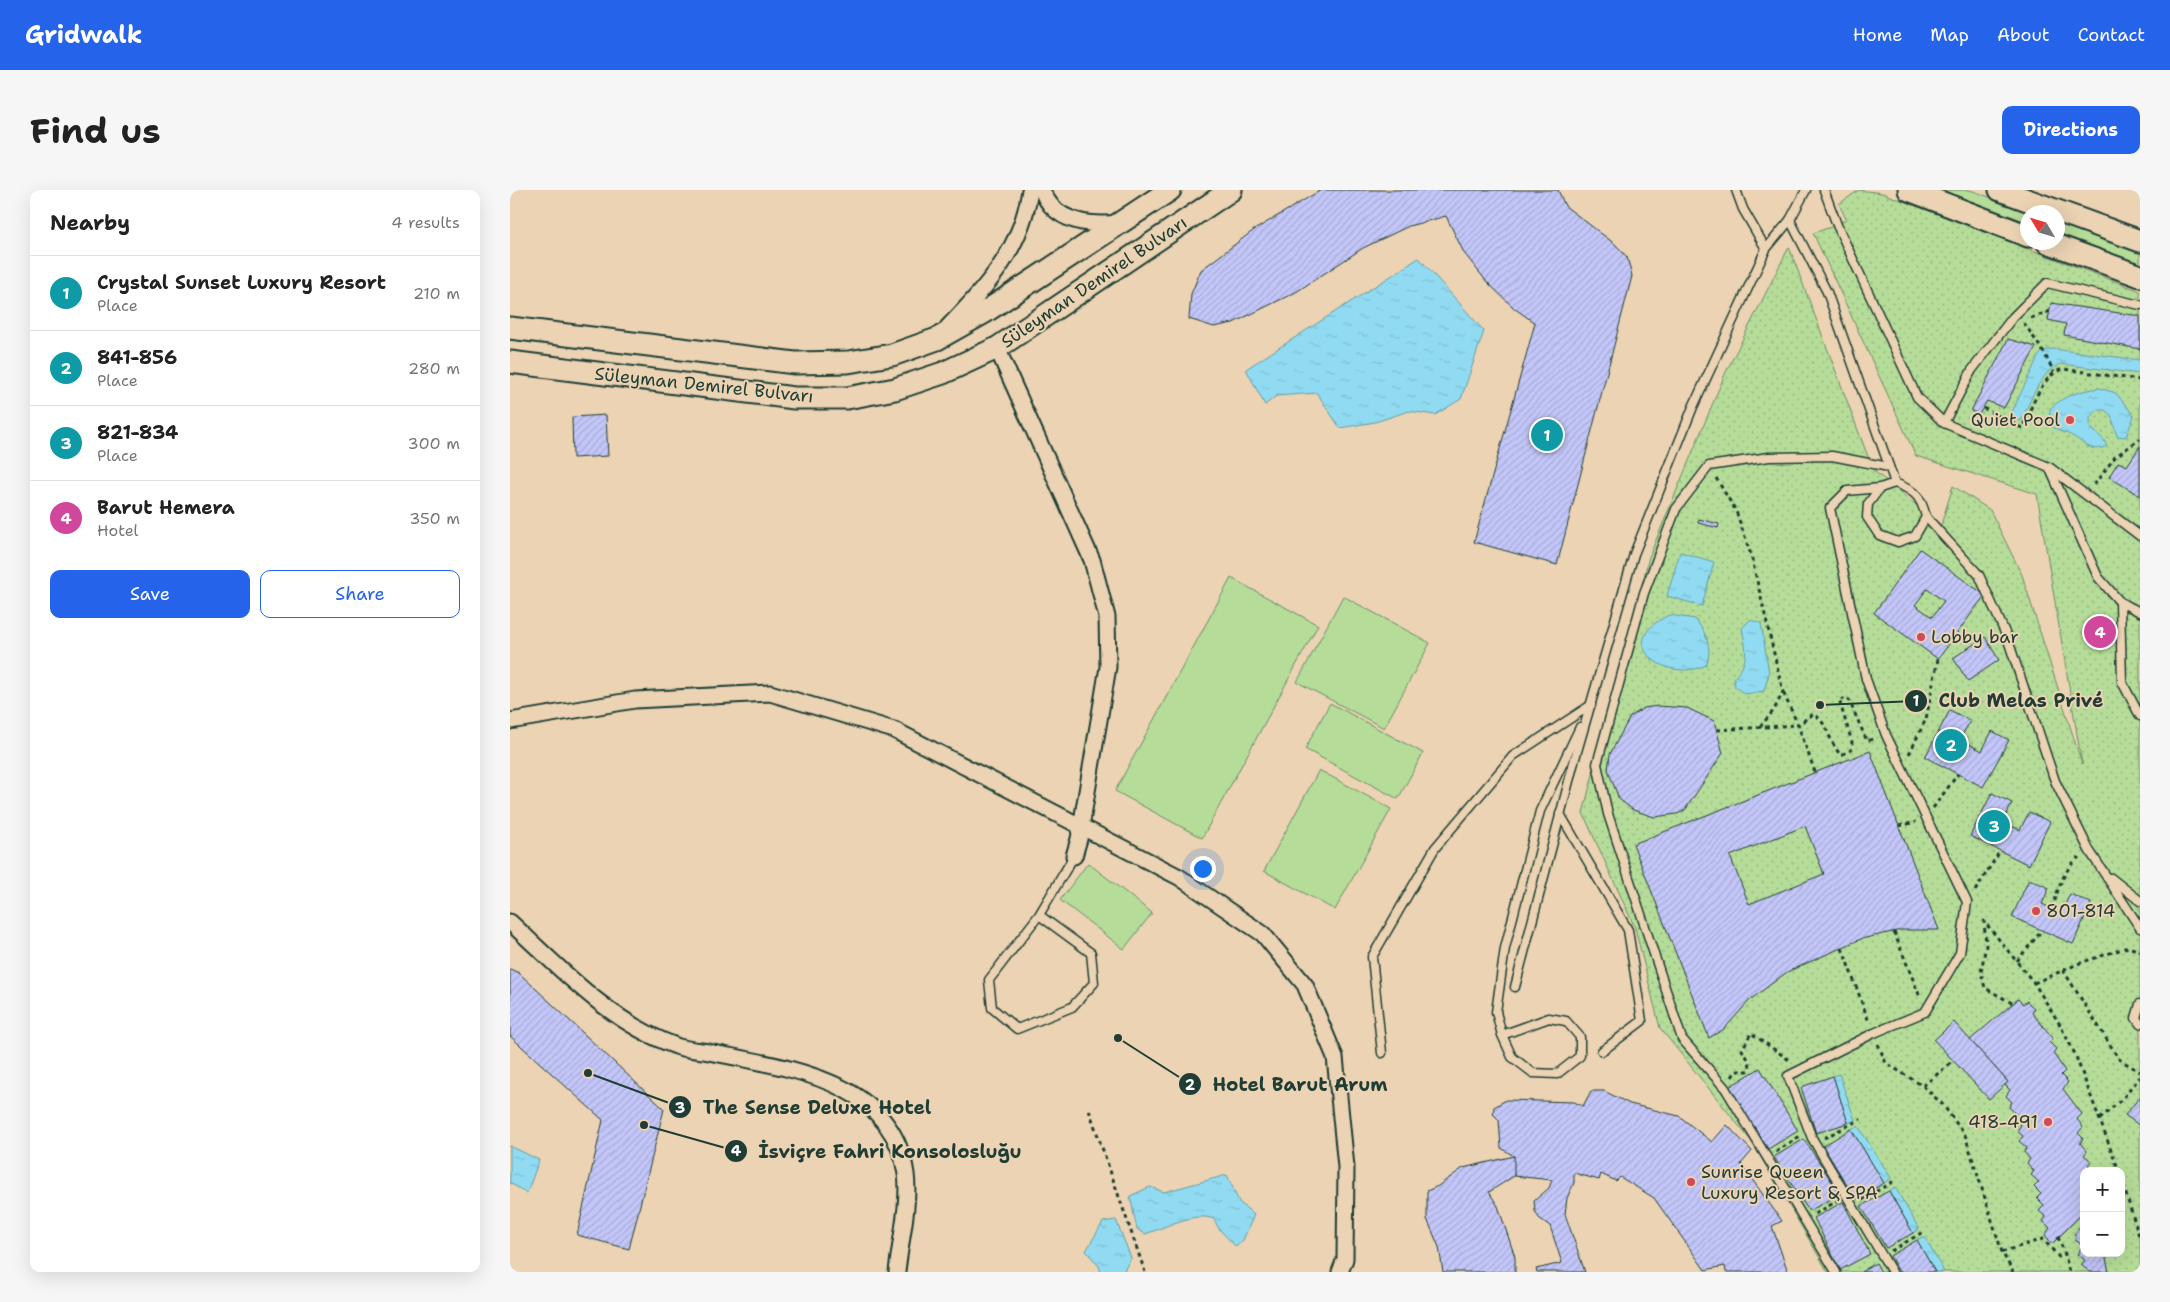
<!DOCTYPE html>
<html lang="en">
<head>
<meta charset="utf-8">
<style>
  body { margin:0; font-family:"Shantell Sans",sans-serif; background:#f6f6f6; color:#222 }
  .controls { position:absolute; right:15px; bottom:15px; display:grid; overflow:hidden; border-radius:10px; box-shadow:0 5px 20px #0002 }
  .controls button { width:45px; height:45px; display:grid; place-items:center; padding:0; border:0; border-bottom:1px solid #e0e0e0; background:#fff; color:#222; font:25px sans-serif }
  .compass { position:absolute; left:1510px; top:15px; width:45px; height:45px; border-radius:50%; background:#fff; box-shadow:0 5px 20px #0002; rotate:308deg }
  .you { position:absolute; left:692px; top:678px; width:18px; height:18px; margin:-12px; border:4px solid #fff; border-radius:50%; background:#1a73e8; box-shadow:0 0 0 8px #1a73e833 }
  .badge { display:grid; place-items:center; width:32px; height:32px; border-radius:50%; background:#2563eb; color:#fff; font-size:16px; font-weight:700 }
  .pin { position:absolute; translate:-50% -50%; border:2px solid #fff; box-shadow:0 1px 5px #0006 }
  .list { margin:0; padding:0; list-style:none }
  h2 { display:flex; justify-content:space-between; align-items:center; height:65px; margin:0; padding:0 20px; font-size:21px }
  h2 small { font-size:16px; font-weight:400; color:#767676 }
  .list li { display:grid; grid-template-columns:32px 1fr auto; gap:15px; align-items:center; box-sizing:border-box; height:75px; padding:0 20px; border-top:1px solid #e0e0e0 }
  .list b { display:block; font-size:19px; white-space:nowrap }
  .list p { margin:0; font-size:16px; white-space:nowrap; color:#767676 }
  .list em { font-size:16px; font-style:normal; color:#767676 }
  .actions { display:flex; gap:10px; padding:15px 20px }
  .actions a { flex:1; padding:11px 0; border:1px solid #2563eb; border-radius:10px; text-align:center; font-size:18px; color:#2563eb }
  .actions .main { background:#2563eb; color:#fff }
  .map { position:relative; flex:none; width:1630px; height:1082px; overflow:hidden; border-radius:10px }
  header { display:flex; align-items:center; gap:30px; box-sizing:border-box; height:70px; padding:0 25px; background:#2563eb; color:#fff }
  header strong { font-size:24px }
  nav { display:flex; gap:28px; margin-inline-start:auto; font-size:18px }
  .intro { display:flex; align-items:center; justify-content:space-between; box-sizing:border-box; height:120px; padding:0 30px }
  h1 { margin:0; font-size:35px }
  .button { padding:12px 22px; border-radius:10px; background:#2563eb; color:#fff; font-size:18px; font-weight:700 }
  main { display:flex; gap:30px; padding:0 30px }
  aside { flex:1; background:#fff; border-radius:10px; box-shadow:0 5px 20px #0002 }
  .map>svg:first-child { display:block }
  .grass { fill:#b5dc98; stroke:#6a8c66 }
  .park { fill:url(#park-dots); stroke:#6a8c66; fill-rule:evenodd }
  .water { fill:url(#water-ripples); stroke:#639ca6 }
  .building { fill:url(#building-hatch); stroke:#1f3d34; fill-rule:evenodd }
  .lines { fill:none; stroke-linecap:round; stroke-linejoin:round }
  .service-casing { stroke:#1f3d34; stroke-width:11 }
  .minor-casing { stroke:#1f3d34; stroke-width:19 }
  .secondary-casing { stroke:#1f3d34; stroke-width:25 }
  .path { stroke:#1f3d34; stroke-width:3; stroke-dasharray:4 4; stroke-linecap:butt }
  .service { stroke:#ebd3b3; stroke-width:8 }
  .minor { stroke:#ebd3b3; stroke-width:15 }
  .secondary { stroke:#ebd3b3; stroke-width:21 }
  .poi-dot { fill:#d1495b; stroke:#ebd3b3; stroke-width:2 }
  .labels { text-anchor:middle; stroke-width:4; stroke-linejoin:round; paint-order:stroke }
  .street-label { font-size:18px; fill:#1f3d34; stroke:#ebd3b3 }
  .poi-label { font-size:18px; fill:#1f3d34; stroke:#ebd3b3; text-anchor:start }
  .leader { fill:none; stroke:#1f3d34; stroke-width:2 }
  .callout-dot { fill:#1f3d34; stroke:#ebd3b3; stroke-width:2 }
  .mark-label { font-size:15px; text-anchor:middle; font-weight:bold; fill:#fff }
  .callout-label { font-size:19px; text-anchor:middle; font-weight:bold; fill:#1f3d34; stroke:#ebd3b3; stroke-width:4; stroke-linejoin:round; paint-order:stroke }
</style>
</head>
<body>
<header>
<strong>Gridwalk</strong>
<nav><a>Home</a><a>Map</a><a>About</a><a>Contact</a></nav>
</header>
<div class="intro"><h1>Find us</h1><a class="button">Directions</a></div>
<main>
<aside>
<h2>Nearby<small>4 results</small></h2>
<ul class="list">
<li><span class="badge" style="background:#0f9aa8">1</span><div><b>Crystal Sunset Luxury Resort</b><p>Place</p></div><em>210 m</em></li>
<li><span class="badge" style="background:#0f9aa8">2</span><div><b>841-856</b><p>Place</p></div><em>280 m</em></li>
<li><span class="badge" style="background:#0f9aa8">3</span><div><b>821-834</b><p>Place</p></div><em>300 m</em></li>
<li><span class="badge" style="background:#d1479c">4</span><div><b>Barut Hemera</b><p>Hotel</p></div><em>350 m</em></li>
</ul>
<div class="actions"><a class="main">Save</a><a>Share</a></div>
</aside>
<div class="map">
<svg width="1630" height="1082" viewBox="0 0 1630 1082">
  <defs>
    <pattern id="park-dots" width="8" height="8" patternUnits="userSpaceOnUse" patternTransform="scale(1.25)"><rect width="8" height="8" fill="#b5dc98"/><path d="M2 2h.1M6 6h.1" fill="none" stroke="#9bbe84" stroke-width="1.8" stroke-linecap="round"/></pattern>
    <pattern id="water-ripples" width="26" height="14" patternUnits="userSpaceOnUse" patternTransform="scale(1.25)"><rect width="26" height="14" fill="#91dbf2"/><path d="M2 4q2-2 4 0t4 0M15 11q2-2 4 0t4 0" fill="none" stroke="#7dbdd0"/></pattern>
    <pattern id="building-hatch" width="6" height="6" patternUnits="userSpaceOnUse" patternTransform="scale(1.25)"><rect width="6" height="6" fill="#c3c6f8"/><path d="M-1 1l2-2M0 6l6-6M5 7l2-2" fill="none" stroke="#a7abd5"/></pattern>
  </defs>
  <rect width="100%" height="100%" fill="#ebd3b3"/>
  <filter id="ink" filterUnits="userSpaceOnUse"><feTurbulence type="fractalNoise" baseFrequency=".02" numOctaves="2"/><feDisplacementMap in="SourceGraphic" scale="10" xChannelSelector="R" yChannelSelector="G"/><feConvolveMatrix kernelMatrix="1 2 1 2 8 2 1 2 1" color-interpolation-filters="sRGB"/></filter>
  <g filter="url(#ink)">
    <g class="grass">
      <path d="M 1431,0 L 1460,0 L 1521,22 L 1518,22 L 1517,32 Z"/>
      <path d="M 1548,32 L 1630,63 L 1630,74 L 1548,43 Z"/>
      <path d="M 721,388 L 808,435 L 692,648 L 605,601 Z"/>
      <path d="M 833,406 L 920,453 L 874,538 L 787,492 Z"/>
      <path d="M 820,513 L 913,563 L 888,609 L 795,559 Z"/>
      <path d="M 809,580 L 881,619 L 825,720 L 754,681 Z"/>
      <path d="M 578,673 L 642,723 L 614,759 L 550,710 Z"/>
    </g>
    <path class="park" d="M 1349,0 L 1372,3 L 1630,101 L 1630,1082 L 1318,1082 L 1242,952 L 1150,838 L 1125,738 L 1073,623 L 1139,367 L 1215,184 L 1279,57 L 1363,280 L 1431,335 L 1443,296 L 1480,320 L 1512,385 L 1572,574 L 1527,304 L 1406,266 L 1303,43 L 1327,35 L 1336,29 L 1329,14 ZM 1574,981 L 1611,981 L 1611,1063 L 1574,1063 Z"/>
    <g class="water">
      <path d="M 909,68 L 974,141 L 951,209 L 925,225 L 899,221 L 865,232 L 830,238 L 807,203 L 766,206 L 755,215 L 736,179 Z"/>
      <path d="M 1543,159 L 1630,170 L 1630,184 L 1551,174 C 1530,181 1521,211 1511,231 L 1500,226 L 1528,167 L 1533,161 Z"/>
      <path d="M 1589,198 L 1606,203 L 1624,226 L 1616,247 L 1607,246 L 1601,225 L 1595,220 L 1588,220 L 1580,227 L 1580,237 L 1593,249 L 1597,256 C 1582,263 1577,255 1564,247 C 1555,241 1549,243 1539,234 L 1540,219 C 1554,205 1570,201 1589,198 Z"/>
      <path d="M 1170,362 L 1204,372 L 1192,416 L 1157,406 Z"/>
      <path d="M 1159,425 L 1185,429 C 1196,442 1203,458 1196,475 C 1158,494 1099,454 1159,425 Z"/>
      <path d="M 1240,430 L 1251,433 L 1259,483 L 1254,501 L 1235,504 L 1225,497 L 1224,488 C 1240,471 1236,459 1232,438 Z"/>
      <path d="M 1329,884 L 1345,930 L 1338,933 L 1323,886 Z"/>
      <path d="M 1348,936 L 1381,988 L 1374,993 L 1341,939 Z"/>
      <path d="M 0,956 L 29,970 L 17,1003 L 0,993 Z"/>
      <path d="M 717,985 L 729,1012 L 744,1025 L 733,1050 L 726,1057 L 709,1039 L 704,1029 C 683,1021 655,1038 635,1044 L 627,1039 L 620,1006 L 640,997 L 654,1002 Z"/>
      <path d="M 1385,997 L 1409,1039 L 1403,1043 L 1379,1001 Z"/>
      <path d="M 606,1030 L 621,1068 L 613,1082 L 591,1082 L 589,1076 L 576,1061 L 593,1032 Z"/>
      <path d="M 1414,1046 L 1434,1082 L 1425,1082 L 1407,1050 Z"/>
    </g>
    <g class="building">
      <path d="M 811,0 L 1048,0 L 1055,16 L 1105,54 L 1117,67 L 1122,86 L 1047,375 L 964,352 L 1025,133 L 1004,118 L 977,92 L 954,63 L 936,26 L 899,36 L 853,58 L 786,102 L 723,133 L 704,137 L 679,129 L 681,104 L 691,80 L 744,40 Z"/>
      <path d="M 1541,113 L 1630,126 L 1630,159 L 1554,145 L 1556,134 L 1538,130 Z"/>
      <path d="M 1498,149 L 1526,157 L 1494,218 L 1477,211 L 1469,224 L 1461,221 Z"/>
      <path d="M 96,225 L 98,266 L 63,268 L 62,227 Z"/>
      <path d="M 1630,256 L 1630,306 L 1599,287 L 1608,272 L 1617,276 Z"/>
      <path d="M 1189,329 L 1209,334 L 1208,338 L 1188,333 Z"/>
      <path d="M 1410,359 L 1475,405 L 1428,469 L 1364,423 ZM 1417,399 L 1434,411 L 1422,427 L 1405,415 Z"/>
      <path d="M 1475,447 L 1489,470 L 1458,491 L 1443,468 Z"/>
      <path d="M 1148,516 L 1177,518 L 1204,531 L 1213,563 L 1175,620 L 1167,624 L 1144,627 L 1123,620 L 1109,609 L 1098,580 L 1100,564 L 1120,527 L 1134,518 Z"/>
      <path d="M 1440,520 L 1460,531 L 1450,549 L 1472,561 L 1482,541 L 1499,550 L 1473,597 L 1415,567 Z"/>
      <path d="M 1360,561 L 1429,740 L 1391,740 L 1351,749 L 1277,782 L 1240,810 L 1214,839 L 1199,848 L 1123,654 ZM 1295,636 L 1314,684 L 1239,714 L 1220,666 Z"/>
      <path d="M 1482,603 L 1502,613 L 1493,632 L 1510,640 L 1519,622 L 1540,632 L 1519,675 L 1460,646 Z"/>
      <path d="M 1519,689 L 1539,698 L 1532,714 L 1551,723 L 1560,704 L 1581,713 L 1563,754 L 1502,727 Z"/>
      <path d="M 0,779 L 9,783 L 154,919 L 119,1059 L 67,1045 L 93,930 L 0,846 Z"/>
      <path d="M 1508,809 L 1513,814 L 1517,811 L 1524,819 L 1522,823 L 1543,848 L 1539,852 L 1546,859 L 1543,863 L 1555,881 L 1551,885 L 1558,892 L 1553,899 L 1572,924 L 1567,929 L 1573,937 L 1568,943 L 1573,948 L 1570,953 L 1577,961 L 1574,965 L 1581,971 L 1578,975 L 1584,981 L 1574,981 L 1574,1022 L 1542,1054 L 1535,1045 L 1540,1038 L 1533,1031 L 1536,1027 L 1529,1021 L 1534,1015 L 1527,1008 L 1531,1004 L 1524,997 L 1529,992 L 1521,985 L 1524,981 L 1517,973 L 1520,969 L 1514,962 L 1517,958 L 1509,951 L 1513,946 L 1507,941 L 1511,935 L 1503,928 L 1506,924 L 1499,917 L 1502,912 L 1496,906 L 1500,900 L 1495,895 L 1498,892 L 1460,850 Z"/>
      <path d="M 1444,832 L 1498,892 L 1479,909 L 1424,850 Z"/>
      <path d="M 1250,878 L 1288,941 L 1258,959 L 1219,897 Z"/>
      <path d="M 1323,886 L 1338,933 L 1306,943 L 1291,897 Z"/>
      <path d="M 1081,901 L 1094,901 L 1120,914 L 1169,926 L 1202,952 L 1217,935 L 1242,961 L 1231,974 L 1272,1031 L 1262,1036 L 1278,1082 L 1216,1082 L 1215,1076 L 1195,1080 L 1144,1008 L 1110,987 L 1106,991 L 1091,984 L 1089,990 L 1064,983 L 1064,993 L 1057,1008 L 1055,1024 L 1075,1082 L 1027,1082 L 1026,1079 L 1052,1073 L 1040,1036 L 1029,1028 L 1025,1021 L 1024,1011 L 1039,998 L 1042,990 L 1004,986 L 1002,970 L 1004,966 L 991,958 L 989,930 L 983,924 L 984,917 L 996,910 L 1064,912 L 1073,916 Z"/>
      <path d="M 1630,907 L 1630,936 L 1615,925 Z"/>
      <path d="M 1341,939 L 1374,993 L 1346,1010 L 1313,956 Z"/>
      <path d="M 1294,949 L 1330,1004 L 1299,1021 L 1264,967 Z"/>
      <path d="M 1004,966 L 1004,986 L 979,1002 L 988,1016 L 1005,1067 L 1005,1082 L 933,1082 L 929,1057 L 917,1029 L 917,1001 L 928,996 L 953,978 Z"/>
      <path d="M 1379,1001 L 1403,1043 L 1376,1058 L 1351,1016 Z"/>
      <path d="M 1333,1012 L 1360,1064 L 1330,1080 L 1304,1028 Z"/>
      <path d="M 1570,1036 L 1574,1039 L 1574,1063 L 1595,1063 L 1599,1082 L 1580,1082 L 1571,1075 L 1575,1070 L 1567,1064 L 1573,1055 L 1565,1050 L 1567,1047 L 1564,1045 Z"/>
      <path d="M 1407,1050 L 1425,1082 L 1389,1082 L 1380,1066 Z"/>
      <path d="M 1366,1073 L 1371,1082 L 1351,1082 Z"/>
    </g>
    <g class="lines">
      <g class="service-casing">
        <g id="service">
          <path d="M 1314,0 L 1327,35 L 1407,207 L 1434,233 L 1539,277 L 1630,346"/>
          <path d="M 1280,30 L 1317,102 L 1385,293 L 1370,298 L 1337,301 L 1320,318 L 1356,489 L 1376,545 L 1457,712 L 1450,763 L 1415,822 L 1364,843 L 1278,886 L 1302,948 L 1382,1082"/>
          <path d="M 1256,59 L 1280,30 L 1296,0"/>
          <path d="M 1434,233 L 1462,180 L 1503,127 L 1537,93 L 1630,115"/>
          <path d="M 1540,279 L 1588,387 L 1610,412 L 1630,422"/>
          <path d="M 1370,298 L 1358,314 L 1357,327 L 1369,345 L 1388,352 L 1405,346 L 1416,327 C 1411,306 1405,301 1385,293"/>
          <path d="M 1416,327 L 1469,385 L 1497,447 L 1545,591 L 1579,660 L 1630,738"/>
          <path d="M 1610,412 L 1612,492 L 1630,526"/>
          <path d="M 1050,624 L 1118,740 L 1132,831 L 1092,861"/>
          <path d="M 1601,688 L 1630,711"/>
          <path d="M 529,725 L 479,790 L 482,818 L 507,839 L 562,817 L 584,793 L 581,763 L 529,725 L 564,666"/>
          <path d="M 1005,797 L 1064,572 L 1124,364 L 1183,217 L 1256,59 L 1233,19 L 1226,0"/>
          <path d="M 1630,814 L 1626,828 L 1630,834"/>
          <path d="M 992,845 L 1039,828 L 1056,831 L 1070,847 L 1070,866 L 1047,884 L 1023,883 L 1002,867 L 992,845 L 986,822 L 995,758 L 1030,621 L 1070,537"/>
          <path d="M 872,863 L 862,767 L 925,658 L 1003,566 L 1081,515"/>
          <path d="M 1326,1082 L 1215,898 L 1172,849 L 1098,624 L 1087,574 L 1134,403 L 1166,319 L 1199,276 L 1259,267 L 1322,266 L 1379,277"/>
        </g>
      </g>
      <g class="minor-casing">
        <g id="minor">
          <path d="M 532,0 C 544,33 580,36 609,33"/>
          <path d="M 438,137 C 477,97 512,58 520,0"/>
          <path d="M 487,158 L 582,370 L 597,427 L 598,477 L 569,649 L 564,666"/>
          <path d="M 0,531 L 125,510 L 260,503 L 384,540 L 669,687 L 753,744 L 795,795 L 825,867 L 836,977 L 835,1069 L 830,1082"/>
          <path d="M 0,732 C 51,779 99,832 166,856 C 176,860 189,860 199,862 C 276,878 382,888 396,984 C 400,1013 390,1052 387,1082"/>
        </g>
      </g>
      <g class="secondary-casing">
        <g id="secondary">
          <path d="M 1399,0 L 1518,46"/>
          <path d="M 1490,0 L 1630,51"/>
          <path d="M 1537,52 L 1630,86"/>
          <path d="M 0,138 L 285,173 L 338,172 L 382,165 L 427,149 L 475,122 L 660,0"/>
          <path d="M 0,172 L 284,208 L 337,208 L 385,199 L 433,183 L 487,158 L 721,0"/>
        </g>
      </g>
      <g class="path">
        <path d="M 1521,128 L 1540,121"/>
        <path d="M 1514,133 L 1533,161 L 1544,182"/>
        <path d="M 1473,218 L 1512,238 C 1522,218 1531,185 1553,179 L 1630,190"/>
        <path d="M 1206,288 L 1226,321 L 1241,365 L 1273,502 L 1264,520 L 1250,537"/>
        <path d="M 1584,295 L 1605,267 L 1630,249"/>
        <path d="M 1207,540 L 1288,535 L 1273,502"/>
        <path d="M 1399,564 L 1416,529 L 1428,469"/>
        <path d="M 1305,582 L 1288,535 L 1303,524 C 1318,531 1319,554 1331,565 L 1341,560 L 1342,552 L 1329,510 L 1338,508 L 1357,551 L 1366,548"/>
        <path d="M 1423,618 L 1448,584"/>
        <path d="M 1389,636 L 1406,632"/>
        <path d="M 1465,701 L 1490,661"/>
        <path d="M 1543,719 C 1547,699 1554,680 1569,667"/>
        <path d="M 1384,742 L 1410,807"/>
        <path d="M 1332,758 L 1359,832"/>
        <path d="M 1507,771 L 1532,740"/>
        <path d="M 1553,780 L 1609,869 L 1630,882"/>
        <path d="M 1524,793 L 1570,773 L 1618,757 L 1630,761"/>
        <path d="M 1502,813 L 1475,798 L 1471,782 L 1476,755 L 1474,731 L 1524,793 L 1549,833 L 1565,864 L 1609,981"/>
        <path d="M 1368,854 L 1376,873 L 1413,896 L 1433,915 L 1455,945 L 1492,1062 L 1503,1082"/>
        <path d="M 1222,887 L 1226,881 L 1238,881 C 1243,874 1236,866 1232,860 L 1241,843 L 1282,872"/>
        <path d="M 1413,896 L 1443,871"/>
        <path d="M 579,920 L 635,1082"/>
        <path d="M 1590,929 L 1614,907 L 1630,887"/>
        <path d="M 1314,948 L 1351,929"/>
        <path d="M 1266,962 L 1290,946"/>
        <path d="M 1611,988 L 1630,1049"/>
        <path d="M 1352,1010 L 1384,991"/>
        <path d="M 1305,1024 L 1327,1011"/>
        <path d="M 1548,1047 L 1555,1064 L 1559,1082"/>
        <path d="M 1381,1061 L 1413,1042"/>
        <path d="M 1492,1062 L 1533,1049 L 1549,1067 L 1555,1064"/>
      </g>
      <use href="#service" class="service"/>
      <use href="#minor" class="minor"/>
      <use href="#secondary" class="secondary"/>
    </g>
  </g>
  <g class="poi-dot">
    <circle cx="1560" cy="230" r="5"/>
    <circle cx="1411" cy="447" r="5"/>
    <circle cx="1526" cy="721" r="5"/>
    <circle cx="1538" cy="932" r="5"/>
    <circle cx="1181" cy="992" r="5"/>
  </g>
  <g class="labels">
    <g class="street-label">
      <text transform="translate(584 92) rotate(-34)" y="6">Süleyman Demirel Bulvarı</text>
      <text transform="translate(194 195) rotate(6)" y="6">Süleyman Demirel Bulvarı</text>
    </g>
    <g class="poi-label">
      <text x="1550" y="236" text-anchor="end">Quiet Pool</text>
      <text x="1421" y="453">Lobby bar</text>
      <text x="1536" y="727">801-814</text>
      <text x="1528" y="938" text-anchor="end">418-491</text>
      <text x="1191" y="988">Sunrise Queen<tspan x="1191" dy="21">Luxury Resort &amp; SPA</tspan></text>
    </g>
  </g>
  <path class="leader" d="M1310 515L1406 511M608 848L680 894M78 883L170 917M134 935L226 961"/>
  <g class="callout-dot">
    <circle cx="1310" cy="515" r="5"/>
    <circle cx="608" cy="848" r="5"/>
    <circle cx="78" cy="883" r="5"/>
    <circle cx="134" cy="935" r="5"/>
    <circle cx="1406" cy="511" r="12"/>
    <circle cx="680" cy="894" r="12"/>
    <circle cx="170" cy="917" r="12"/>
    <circle cx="226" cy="961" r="12"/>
  </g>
  <g class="mark-label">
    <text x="1406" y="516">1</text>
    <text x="680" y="900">2</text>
    <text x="170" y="923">3</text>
    <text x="226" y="966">4</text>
  </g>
  <g class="callout-label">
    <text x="1511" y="517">Club Melas Privé</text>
    <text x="790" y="901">Hotel Barut Arum</text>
    <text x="307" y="924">The Sense Deluxe Hotel</text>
    <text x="380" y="968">İsviçre Fahri Konsolosluğu</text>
  </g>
</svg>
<div class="controls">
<button>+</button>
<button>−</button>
</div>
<svg class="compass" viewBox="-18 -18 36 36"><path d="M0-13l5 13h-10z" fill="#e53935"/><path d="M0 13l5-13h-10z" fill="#767676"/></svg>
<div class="you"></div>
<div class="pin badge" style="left:1037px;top:245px;background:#0f9aa8">1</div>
<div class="pin badge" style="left:1441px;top:555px;background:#0f9aa8">2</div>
<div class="pin badge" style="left:1484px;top:636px;background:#0f9aa8">3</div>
<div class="pin badge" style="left:1590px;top:442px;background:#d1479c">4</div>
</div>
</main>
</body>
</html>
